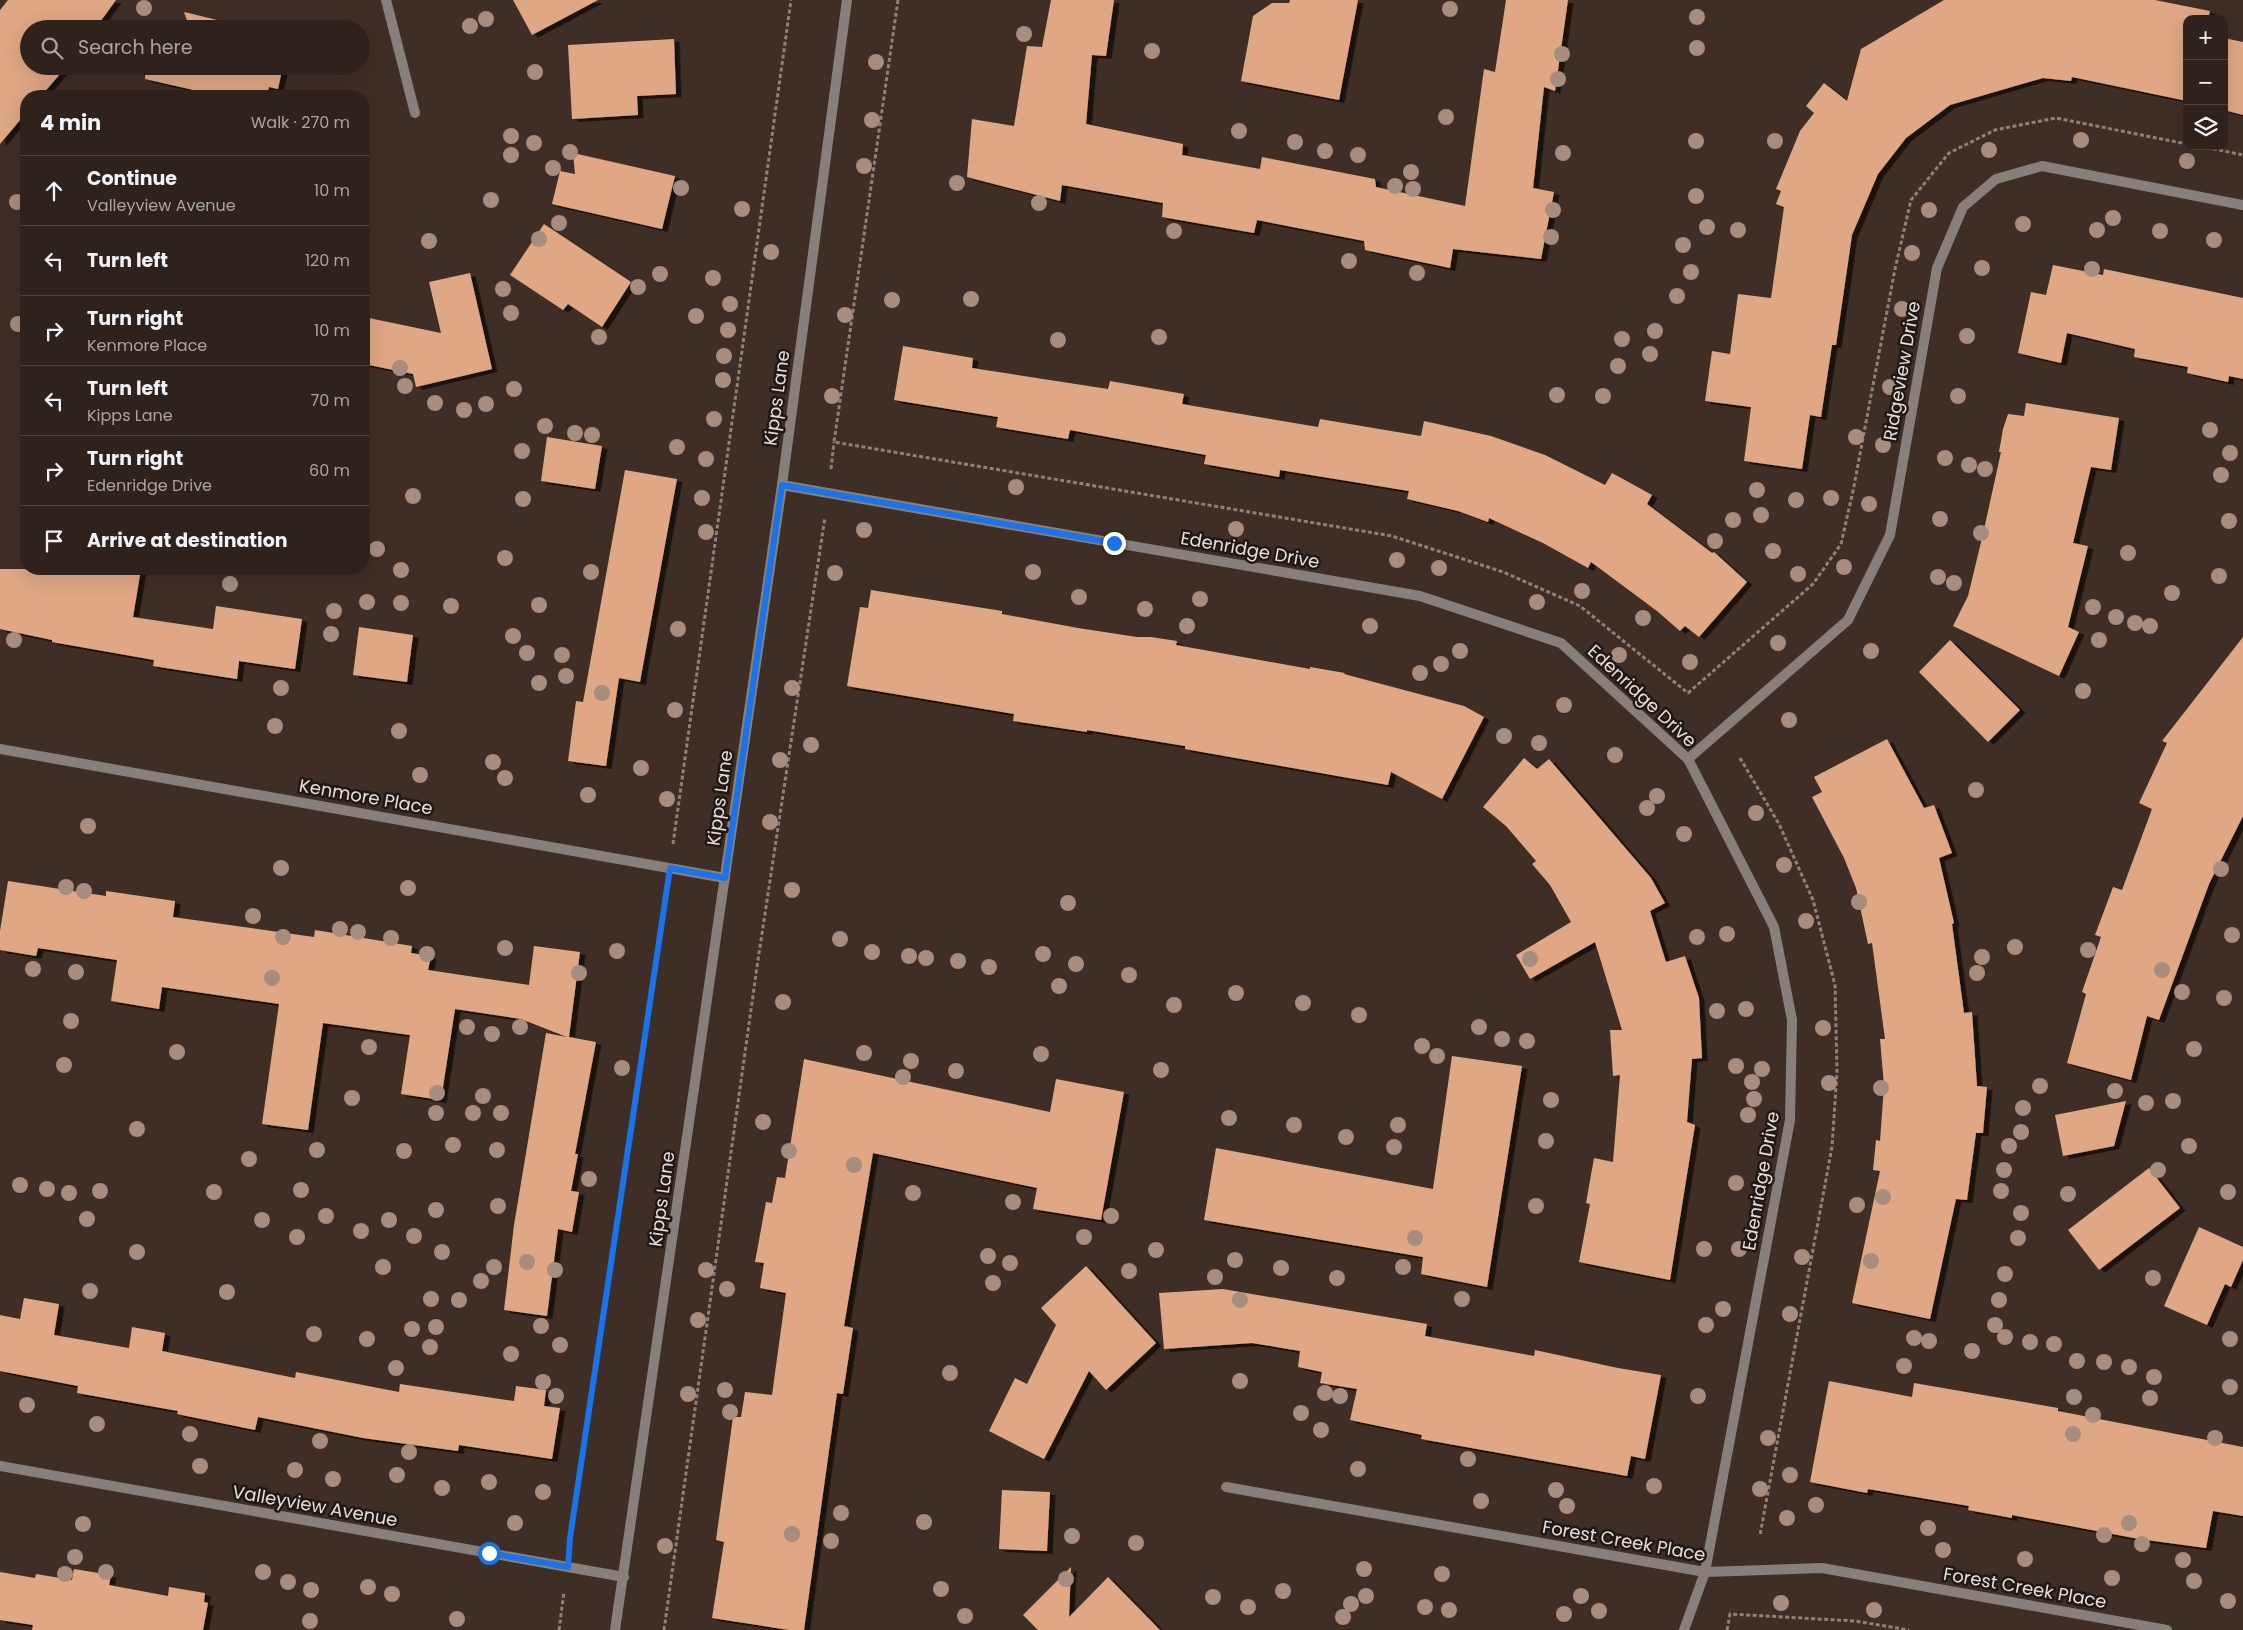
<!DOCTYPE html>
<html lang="en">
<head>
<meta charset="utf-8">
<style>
  body { margin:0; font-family:Poppins,sans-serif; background:#372a25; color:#f1f3f6 }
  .controls { position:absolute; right:15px; top:15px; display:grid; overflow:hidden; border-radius:10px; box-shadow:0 5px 20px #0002 }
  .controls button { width:45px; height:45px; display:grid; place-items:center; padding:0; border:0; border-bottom:1px solid #4a3f3b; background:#2f221c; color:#f1f3f6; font:25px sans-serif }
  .stop { position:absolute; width:15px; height:15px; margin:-11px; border:4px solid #1a73e8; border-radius:50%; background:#fff }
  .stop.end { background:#1a73e8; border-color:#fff; box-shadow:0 1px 5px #0008 }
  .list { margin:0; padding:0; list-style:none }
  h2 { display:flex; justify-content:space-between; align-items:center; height:65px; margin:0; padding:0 20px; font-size:21px }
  h2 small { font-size:16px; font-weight:400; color:#a7a4a3 }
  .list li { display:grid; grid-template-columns:32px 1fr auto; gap:15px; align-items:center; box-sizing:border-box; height:70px; padding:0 20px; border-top:1px solid #4a3f3b }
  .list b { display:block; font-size:19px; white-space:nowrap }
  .list p { margin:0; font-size:16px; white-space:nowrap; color:#a7a4a3 }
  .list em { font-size:16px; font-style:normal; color:#a7a4a3 }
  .icon { flex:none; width:28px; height:28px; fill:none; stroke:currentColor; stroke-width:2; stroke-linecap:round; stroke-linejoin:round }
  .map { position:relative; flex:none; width:2243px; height:1630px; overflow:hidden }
  .search { position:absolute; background:#2f221c; box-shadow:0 5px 20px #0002; left:20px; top:20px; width:350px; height:55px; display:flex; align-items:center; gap:12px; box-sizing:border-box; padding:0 18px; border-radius:28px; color:#a7a4a3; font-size:19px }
  .panel { position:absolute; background:#2f221c; box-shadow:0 5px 20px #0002; left:20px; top:90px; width:350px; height:485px; border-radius:20px }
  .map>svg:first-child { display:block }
  .building { fill:#dfa784; filter:url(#shadow) }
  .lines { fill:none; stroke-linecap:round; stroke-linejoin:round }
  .path { stroke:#8f8179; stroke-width:3; stroke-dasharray:4 2.5; stroke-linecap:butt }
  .minor { stroke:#887f7a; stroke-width:10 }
  .tertiary { stroke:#887f7a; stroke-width:10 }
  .tree { fill:#a68d7e }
  .route { stroke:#1a73e8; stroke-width:6 }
  .labels { text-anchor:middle; stroke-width:5; stroke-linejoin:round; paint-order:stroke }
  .street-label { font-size:18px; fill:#e9ded8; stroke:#201814 }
</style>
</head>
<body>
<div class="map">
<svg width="2243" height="1630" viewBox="0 0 2243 1630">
  <defs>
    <filter id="shadow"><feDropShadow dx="5.5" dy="3" stdDeviation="0" flood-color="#0009"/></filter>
  </defs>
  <rect width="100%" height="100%" fill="#3f2e25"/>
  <g class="building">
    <path d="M 8,0 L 116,0 L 95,29 L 29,29 L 29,66 L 67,66 L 41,96 L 26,96 L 26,113 L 0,144 L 0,10 Z"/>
    <path d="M 513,0 L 598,0 L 532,35 Z"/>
    <path d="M 1051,0 L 1114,0 L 1106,56 L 1092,55 L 1086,124 L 1183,144 L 1182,155 L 1260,169 L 1262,157 L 1375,179 L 1376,187 L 1465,206 L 1484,69 L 1495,72 L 1506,0 L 1568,0 L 1555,91 L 1544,87 L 1533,188 L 1554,192 L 1541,259 L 1453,249 L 1450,268 L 1365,250 L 1364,241 L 1257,220 L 1254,233 L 1162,217 L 1163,203 L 1062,185 L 1060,201 L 967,177 L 972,119 L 1014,126 L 1027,46 L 1042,47 Z"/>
    <path d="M 1290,0 L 1358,0 L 1339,100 L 1241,81 L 1253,16 L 1272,3 L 1289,3 Z"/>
    <path d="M 1944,0 L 2155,0 L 2210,11 L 2208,19 L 2187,19 L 2187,101 L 2072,77 L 2071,81 L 2043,78 L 1950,105 L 1906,138 L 1878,174 L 1852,235 L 1836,345 L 1832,345 L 1821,417 L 1810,415 L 1802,469 L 1744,461 L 1751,407 L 1705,401 L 1712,351 L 1730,354 L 1738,294 L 1771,298 L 1784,207 L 1776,204 L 1781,191 L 1776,189 L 1800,131 L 1814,113 L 1806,106 L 1824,83 L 1847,101 L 1861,49 Z"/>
    <path d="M 184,12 L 255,29 L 190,29 Z"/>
    <path d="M 2224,38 L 2243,42 L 2243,115 L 2224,110 Z"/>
    <path d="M 674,39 L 676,94 L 637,96 L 638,115 L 572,119 L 568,45 Z"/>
    <path d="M 146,66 L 283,66 L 278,89 L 269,87 L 267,96 L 220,96 L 145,79 Z"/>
    <path d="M 573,153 L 675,176 L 662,229 L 552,204 L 560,171 L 575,174 Z"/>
    <path d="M 544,224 L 631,282 L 602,327 L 568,304 L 563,310 L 510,275 Z"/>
    <path d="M 2053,265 L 2103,275 L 2104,269 L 2243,298 L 2243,379 L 2229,376 L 2228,382 L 2187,373 L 2188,367 L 2134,357 L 2135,349 L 2067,333 L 2061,363 L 2018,353 L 2031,292 L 2046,295 Z"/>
    <path d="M 470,273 L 492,369 L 416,387 L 413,374 L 364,364 L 364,317 L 441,333 L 429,282 Z"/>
    <path d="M 903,346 L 973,358 L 972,368 L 1108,389 L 1110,381 L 1184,394 L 1182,404 L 1318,427 L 1320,419 L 1421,436 L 1424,421 L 1491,436 L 1545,455 L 1605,485 L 1612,473 L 1652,495 L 1647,504 L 1712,553 L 1714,552 L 1747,582 L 1699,637 L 1685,626 L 1680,631 L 1657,611 L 1591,562 L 1588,568 L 1543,543 L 1489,518 L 1488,522 L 1458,511 L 1407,499 L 1409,491 L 1280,470 L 1279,477 L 1204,464 L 1206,455 L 1070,430 L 1068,439 L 996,427 L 998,417 L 894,400 Z"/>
    <path d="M 2026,403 L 2119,418 L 2111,470 L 2091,467 L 2073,543 L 2088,546 L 2068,627 L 2079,632 L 2059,676 L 1953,626 L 1968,596 L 1983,534 L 2001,452 L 1999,452 L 2003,429 L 2008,414 L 2024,416 Z"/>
    <path d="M 547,437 L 602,446 L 595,489 L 541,481 Z"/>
    <path d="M 625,470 L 677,479 L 640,682 L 619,678 L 606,766 L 568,761 L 576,701 L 583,702 Z"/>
    <path d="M 0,569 L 141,569 L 133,617 L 213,629 L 216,606 L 302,619 L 295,669 L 239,661 L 237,679 L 153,666 L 154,660 L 52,642 L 52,640 L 0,629 Z"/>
    <path d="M 871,590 L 1002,611 L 1002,614 L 1078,628 L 1137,637 L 1151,637 L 1177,641 L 1176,645 L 1310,669 L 1310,667 L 1345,673 L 1344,674 L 1464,706 L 1484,717 L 1442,799 L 1391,772 L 1388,785 L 1185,749 L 1185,746 L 1087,730 L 1087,732 L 1013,721 L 1014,714 L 847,686 L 860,607 L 868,608 Z"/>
    <path d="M 359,627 L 413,635 L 407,682 L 353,675 Z"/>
    <path d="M 2243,637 L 2243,816 L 2209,884 L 2159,1020 L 2147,1016 L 2131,1080 L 2067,1063 L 2086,994 L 2082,992 L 2101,937 L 2095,935 L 2113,887 L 2122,890 L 2152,809 L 2139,803 L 2167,743 L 2162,741 Z"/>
    <path d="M 1950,640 L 2020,710 L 1988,742 L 1919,672 Z"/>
    <path d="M 1887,739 L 1924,808 L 1934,805 L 1952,853 L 1939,858 L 1954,923 L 1952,924 L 1964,1013 L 1972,1012 L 1977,1086 L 1987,1087 L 1983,1133 L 1976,1133 L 1967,1200 L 1956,1199 L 1930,1319 L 1852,1303 L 1880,1171 L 1873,1170 L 1876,1140 L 1880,1141 L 1884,1086 L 1880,1039 L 1885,1039 L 1872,943 L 1868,944 L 1856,888 L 1844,858 L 1812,797 L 1822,792 L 1814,777 Z"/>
    <path d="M 1524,758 L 1537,769 L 1549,759 L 1651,878 L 1665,903 L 1650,911 L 1666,962 L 1685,956 L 1699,998 L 1702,1058 L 1692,1059 L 1687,1122 L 1695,1125 L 1670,1280 L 1579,1262 L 1590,1204 L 1586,1203 L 1594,1158 L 1613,1162 L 1620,1075 L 1613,1076 L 1610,1030 L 1622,1030 L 1595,942 L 1530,979 L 1516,955 L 1571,922 L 1550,885 L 1532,864 L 1536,861 L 1506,826 L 1483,807 Z"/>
    <path d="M 8,881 L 106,896 L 106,891 L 175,901 L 173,917 L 314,937 L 315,930 L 412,946 L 411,953 L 431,956 L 428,970 L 529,985 L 534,946 L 580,952 L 569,1037 L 596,1042 L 575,1154 L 578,1154 L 571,1191 L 579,1192 L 572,1232 L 558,1229 L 547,1316 L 504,1310 L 514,1225 L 546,1033 L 567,1037 L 521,1019 L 455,1009 L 441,1100 L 401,1094 L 410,1035 L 323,1023 L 308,1130 L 262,1124 L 279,1004 L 162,987 L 159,1009 L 111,1001 L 117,960 L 38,948 L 36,956 L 0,950 L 0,931 Z"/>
    <path d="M 1452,1056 L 1522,1066 L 1487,1287 L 1421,1274 L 1423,1257 L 1204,1220 L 1216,1148 L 1433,1189 Z"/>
    <path d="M 804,1059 L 1050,1112 L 1056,1079 L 1124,1092 L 1101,1220 L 1033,1209 L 1037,1188 L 873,1153 L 844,1326 L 853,1328 L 843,1394 L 837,1393 L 804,1630 L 789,1630 L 712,1618 L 724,1542 L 716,1540 L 733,1417 L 741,1417 L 745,1392 L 772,1395 L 786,1293 L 760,1288 L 764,1263 L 755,1262 L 766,1202 L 772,1203 L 777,1177 L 785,1178 Z"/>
    <path d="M 2126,1101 L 2114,1146 L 2063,1156 L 2055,1115 Z"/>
    <path d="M 2149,1168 L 2180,1208 L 2099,1270 L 2068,1230 Z"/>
    <path d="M 2199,1227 L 2243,1247 L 2243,1260 L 2231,1287 L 2225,1284 L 2207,1325 L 2164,1306 Z"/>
    <path d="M 1086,1266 L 1156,1343 L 1106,1390 L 1089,1371 L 1044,1459 L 989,1431 L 1015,1378 L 1027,1384 L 1056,1325 L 1041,1308 Z"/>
    <path d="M 1223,1289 L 1427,1324 L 1425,1336 L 1534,1356 L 1535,1350 L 1618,1368 L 1661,1375 L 1645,1459 L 1631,1456 L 1627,1476 L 1421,1439 L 1422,1435 L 1350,1420 L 1357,1389 L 1320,1383 L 1322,1372 L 1298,1367 L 1300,1351 L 1252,1343 L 1164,1349 L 1159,1293 Z"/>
    <path d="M 24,1298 L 59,1304 L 54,1335 L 129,1348 L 132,1327 L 165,1333 L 162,1351 L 295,1378 L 296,1372 L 399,1392 L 400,1384 L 514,1401 L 516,1386 L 546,1390 L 544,1406 L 560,1408 L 552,1459 L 459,1445 L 458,1451 L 363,1438 L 258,1417 L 255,1430 L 177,1414 L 178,1411 L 77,1393 L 78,1386 L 0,1371 L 0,1315 L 20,1319 Z"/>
    <path d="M 1829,1381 L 1912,1397 L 1914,1383 L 2058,1408 L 2058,1411 L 2243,1447 L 2243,1516 L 2213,1511 L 2206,1548 L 2139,1539 L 2012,1515 L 2012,1518 L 1968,1510 L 1969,1506 L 1868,1489 L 1867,1493 L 1810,1482 Z"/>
    <path d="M 1002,1490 L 1050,1492 L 1047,1551 L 999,1549 Z"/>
    <path d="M 1071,1567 L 1069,1617 L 1108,1577 L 1160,1630 L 1038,1630 L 1023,1615 Z"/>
    <path d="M 74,1569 L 111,1575 L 109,1585 L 168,1596 L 169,1587 L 205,1593 L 204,1602 L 208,1603 L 203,1630 L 32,1630 L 33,1625 L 0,1620 L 0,1572 L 35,1578 L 36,1574 L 72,1580 Z"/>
  </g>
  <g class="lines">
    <g class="path">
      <path d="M 898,0 L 834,442 L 1392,536 L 1503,572 L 1580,606 L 1688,693 L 1813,584 L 1841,544 L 1853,491 L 1895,269 L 1911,200 L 1949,153 L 1995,130 L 2056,118 L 2187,144"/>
      <path d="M 2200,146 L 2243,155"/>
      <path d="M 831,469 L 834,442"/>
      <path d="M 1740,758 L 1779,824 L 1813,900 L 1835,985 L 1837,1072 L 1832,1147 L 1760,1535"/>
      <path d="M 673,844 L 791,0"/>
      <path d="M 570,1541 L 667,892"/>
      <path d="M 559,1630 L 564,1592"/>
      <path d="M 664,1630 L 758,960 L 825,517"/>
      <path d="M 1727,1630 L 1730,1614 L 1855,1621 L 1909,1630"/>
    </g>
    <g class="minor">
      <path d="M 386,0 L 415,113"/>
      <path d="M 782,485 L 1420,596 L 1561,643 L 1688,759 L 1774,927 L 1792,1020 L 1790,1120 L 1705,1572 L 1684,1630"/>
      <path d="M 0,749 L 725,878"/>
      <path d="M 1688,759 L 1848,620 L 1890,535 L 1937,268 L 1963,207 L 1996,179 L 2042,166 L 2243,205"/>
      <path d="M 0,1466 L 624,1577"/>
      <path d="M 1226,1487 L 1705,1572 L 1822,1568 L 2167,1630"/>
    </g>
    <path class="tertiary" d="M 615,1630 L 782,485 L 847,0"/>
  </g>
  <g class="tree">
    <circle cx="144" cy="8" r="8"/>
    <circle cx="1450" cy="9" r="8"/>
    <circle cx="1697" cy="17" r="8"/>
    <circle cx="486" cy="19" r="8"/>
    <circle cx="470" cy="26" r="8"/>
    <circle cx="1024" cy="34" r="8"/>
    <circle cx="1697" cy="48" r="8"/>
    <circle cx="1152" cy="51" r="8"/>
    <circle cx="1562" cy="54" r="8"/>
    <circle cx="876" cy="62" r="8"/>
    <circle cx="535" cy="72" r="8"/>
    <circle cx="1558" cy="79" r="8"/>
    <circle cx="1446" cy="117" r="8"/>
    <circle cx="872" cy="120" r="8"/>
    <circle cx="1239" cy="131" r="8"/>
    <circle cx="511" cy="136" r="8"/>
    <circle cx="2081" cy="140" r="8"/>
    <circle cx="1696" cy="141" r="8"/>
    <circle cx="1775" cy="141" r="8"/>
    <circle cx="1295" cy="142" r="8"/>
    <circle cx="534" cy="143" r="8"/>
    <circle cx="1989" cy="150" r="8"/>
    <circle cx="1325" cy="151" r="8"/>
    <circle cx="570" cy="152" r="8"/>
    <circle cx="1563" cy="153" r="8"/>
    <circle cx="511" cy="155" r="8"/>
    <circle cx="1358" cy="155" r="8"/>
    <circle cx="2187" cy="161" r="8"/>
    <circle cx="864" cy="166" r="8"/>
    <circle cx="553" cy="168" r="8"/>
    <circle cx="1411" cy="172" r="8"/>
    <circle cx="957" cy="183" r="8"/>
    <circle cx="1395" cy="186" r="8"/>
    <circle cx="681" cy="188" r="8"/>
    <circle cx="1413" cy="189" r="8"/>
    <circle cx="1696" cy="196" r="8"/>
    <circle cx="491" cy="200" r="8"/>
    <circle cx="17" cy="202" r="8"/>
    <circle cx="1039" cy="203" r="8"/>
    <circle cx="742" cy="209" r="8"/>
    <circle cx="1553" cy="210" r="8"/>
    <circle cx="1929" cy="210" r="8"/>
    <circle cx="2113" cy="218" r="8"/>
    <circle cx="559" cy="223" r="8"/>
    <circle cx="2023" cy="224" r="8"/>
    <circle cx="1707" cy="227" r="8"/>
    <circle cx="1738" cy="230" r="8"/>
    <circle cx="2097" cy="230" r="8"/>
    <circle cx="1174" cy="231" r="8"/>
    <circle cx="2160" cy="231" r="8"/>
    <circle cx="1551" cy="237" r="8"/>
    <circle cx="539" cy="239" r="8"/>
    <circle cx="2214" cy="240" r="8"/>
    <circle cx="429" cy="241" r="8"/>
    <circle cx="1683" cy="245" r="8"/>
    <circle cx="771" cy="252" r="8"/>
    <circle cx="1912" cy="253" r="8"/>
    <circle cx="1349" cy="261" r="8"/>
    <circle cx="1982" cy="268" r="8"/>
    <circle cx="2092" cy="269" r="8"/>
    <circle cx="1691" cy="272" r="8"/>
    <circle cx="1417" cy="273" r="8"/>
    <circle cx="660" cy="274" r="8"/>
    <circle cx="713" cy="278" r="8"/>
    <circle cx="638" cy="287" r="8"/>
    <circle cx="503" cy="289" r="8"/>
    <circle cx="1677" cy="296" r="8"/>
    <circle cx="971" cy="299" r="8"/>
    <circle cx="892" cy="300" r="8"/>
    <circle cx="730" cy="304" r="8"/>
    <circle cx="1902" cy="309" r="8"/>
    <circle cx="511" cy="313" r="8"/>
    <circle cx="845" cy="315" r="8"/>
    <circle cx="696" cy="316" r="8"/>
    <circle cx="18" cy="324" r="8"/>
    <circle cx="728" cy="330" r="8"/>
    <circle cx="1655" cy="331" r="8"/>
    <circle cx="1967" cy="336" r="8"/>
    <circle cx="599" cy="337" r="8"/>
    <circle cx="1159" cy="337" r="8"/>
    <circle cx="1622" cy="339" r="8"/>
    <circle cx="1058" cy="340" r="8"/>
    <circle cx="1650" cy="354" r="8"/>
    <circle cx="724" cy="356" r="8"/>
    <circle cx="1618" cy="366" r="8"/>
    <circle cx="400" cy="368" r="8"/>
    <circle cx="723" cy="380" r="8"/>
    <circle cx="405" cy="386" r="8"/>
    <circle cx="1890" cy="387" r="8"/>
    <circle cx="514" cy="389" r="8"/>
    <circle cx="1557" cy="395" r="8"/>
    <circle cx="832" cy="396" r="8"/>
    <circle cx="1603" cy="396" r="8"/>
    <circle cx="1958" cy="396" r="8"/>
    <circle cx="435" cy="403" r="8"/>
    <circle cx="486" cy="404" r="8"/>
    <circle cx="464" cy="410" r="8"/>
    <circle cx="714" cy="419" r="8"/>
    <circle cx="545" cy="426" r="8"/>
    <circle cx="2210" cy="430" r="8"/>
    <circle cx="575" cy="433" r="8"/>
    <circle cx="592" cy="435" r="8"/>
    <circle cx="1856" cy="437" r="8"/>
    <circle cx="1883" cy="445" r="8"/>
    <circle cx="677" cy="447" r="8"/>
    <circle cx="522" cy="451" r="8"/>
    <circle cx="2230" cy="453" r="8"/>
    <circle cx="1945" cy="458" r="8"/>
    <circle cx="706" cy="459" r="8"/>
    <circle cx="1969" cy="465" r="8"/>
    <circle cx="1985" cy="469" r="8"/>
    <circle cx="2221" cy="475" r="8"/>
    <circle cx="1016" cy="487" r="8"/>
    <circle cx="1757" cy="490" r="8"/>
    <circle cx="413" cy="496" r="8"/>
    <circle cx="702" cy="498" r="8"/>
    <circle cx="1831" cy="498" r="8"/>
    <circle cx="523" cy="499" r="8"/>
    <circle cx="1796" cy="500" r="8"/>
    <circle cx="1869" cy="504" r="8"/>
    <circle cx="1761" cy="515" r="8"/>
    <circle cx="1940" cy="519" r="8"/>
    <circle cx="1733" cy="520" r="8"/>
    <circle cx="2229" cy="521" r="8"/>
    <circle cx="1236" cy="529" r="8"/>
    <circle cx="864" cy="530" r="8"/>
    <circle cx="706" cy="532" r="8"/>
    <circle cx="1981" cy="533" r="8"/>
    <circle cx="1715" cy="541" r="8"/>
    <circle cx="377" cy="549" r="8"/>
    <circle cx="1773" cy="551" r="8"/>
    <circle cx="2128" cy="553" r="8"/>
    <circle cx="505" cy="558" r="8"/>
    <circle cx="1397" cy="560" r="8"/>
    <circle cx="1844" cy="567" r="8"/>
    <circle cx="1439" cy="568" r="8"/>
    <circle cx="401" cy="570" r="8"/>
    <circle cx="591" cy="572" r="8"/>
    <circle cx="1033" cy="572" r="8"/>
    <circle cx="835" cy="573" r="8"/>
    <circle cx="1798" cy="574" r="8"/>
    <circle cx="2219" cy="576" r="8"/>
    <circle cx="1938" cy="577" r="8"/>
    <circle cx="1954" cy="583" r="8"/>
    <circle cx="230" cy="584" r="8"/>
    <circle cx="1582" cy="591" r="8"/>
    <circle cx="2172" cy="593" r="8"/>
    <circle cx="1079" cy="597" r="8"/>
    <circle cx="1200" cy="599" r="8"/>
    <circle cx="367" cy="602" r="8"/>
    <circle cx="1537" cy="602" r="8"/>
    <circle cx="401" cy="603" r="8"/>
    <circle cx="539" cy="605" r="8"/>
    <circle cx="451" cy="606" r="8"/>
    <circle cx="2093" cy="607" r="8"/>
    <circle cx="1145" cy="609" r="8"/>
    <circle cx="334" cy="611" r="8"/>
    <circle cx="2116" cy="617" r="8"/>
    <circle cx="1643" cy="618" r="8"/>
    <circle cx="2135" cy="623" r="8"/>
    <circle cx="1187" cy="626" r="8"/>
    <circle cx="1370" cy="626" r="8"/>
    <circle cx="2150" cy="626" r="8"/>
    <circle cx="678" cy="629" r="8"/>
    <circle cx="331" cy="634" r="8"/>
    <circle cx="513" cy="636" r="8"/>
    <circle cx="14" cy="640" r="8"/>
    <circle cx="2099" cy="640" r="8"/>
    <circle cx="1778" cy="643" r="8"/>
    <circle cx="1460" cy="651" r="8"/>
    <circle cx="1871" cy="651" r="8"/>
    <circle cx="527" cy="653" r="8"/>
    <circle cx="562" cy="655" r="8"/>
    <circle cx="1619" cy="655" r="8"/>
    <circle cx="1690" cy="662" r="8"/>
    <circle cx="1441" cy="664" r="8"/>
    <circle cx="1420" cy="673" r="8"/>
    <circle cx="566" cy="676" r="8"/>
    <circle cx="539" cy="683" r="8"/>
    <circle cx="281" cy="688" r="8"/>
    <circle cx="792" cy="688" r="8"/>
    <circle cx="2083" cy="691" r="8"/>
    <circle cx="602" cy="693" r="8"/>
    <circle cx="1564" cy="705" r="8"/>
    <circle cx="675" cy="710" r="8"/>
    <circle cx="1789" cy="720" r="8"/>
    <circle cx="275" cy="726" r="8"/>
    <circle cx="399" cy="731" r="8"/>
    <circle cx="1504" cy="736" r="8"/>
    <circle cx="1539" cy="743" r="8"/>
    <circle cx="811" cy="745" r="8"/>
    <circle cx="1615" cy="755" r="8"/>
    <circle cx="780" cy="760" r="8"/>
    <circle cx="493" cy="762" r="8"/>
    <circle cx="641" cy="768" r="8"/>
    <circle cx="420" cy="775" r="8"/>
    <circle cx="505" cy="778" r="8"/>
    <circle cx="1976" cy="790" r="8"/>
    <circle cx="588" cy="795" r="8"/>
    <circle cx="1657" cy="796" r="8"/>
    <circle cx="667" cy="799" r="8"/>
    <circle cx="1647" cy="808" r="8"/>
    <circle cx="1756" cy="813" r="8"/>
    <circle cx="770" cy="822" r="8"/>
    <circle cx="88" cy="826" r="8"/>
    <circle cx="1684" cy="834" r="8"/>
    <circle cx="1784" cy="865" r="8"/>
    <circle cx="281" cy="868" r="8"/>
    <circle cx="2221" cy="869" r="8"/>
    <circle cx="66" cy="887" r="8"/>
    <circle cx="408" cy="888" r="8"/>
    <circle cx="792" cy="890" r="8"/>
    <circle cx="84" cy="891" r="8"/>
    <circle cx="1859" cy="902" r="8"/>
    <circle cx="1068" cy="903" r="8"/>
    <circle cx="253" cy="916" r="8"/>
    <circle cx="1806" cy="921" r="8"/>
    <circle cx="340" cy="929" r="8"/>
    <circle cx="358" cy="932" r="8"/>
    <circle cx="1727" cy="934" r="8"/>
    <circle cx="2232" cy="935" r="8"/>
    <circle cx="283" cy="937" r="8"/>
    <circle cx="1697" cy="937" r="8"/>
    <circle cx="391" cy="938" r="8"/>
    <circle cx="840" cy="939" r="8"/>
    <circle cx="2015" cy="947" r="8"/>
    <circle cx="505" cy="948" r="8"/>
    <circle cx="2088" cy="950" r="8"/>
    <circle cx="617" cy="951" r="8"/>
    <circle cx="872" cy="952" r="8"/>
    <circle cx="427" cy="954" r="8"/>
    <circle cx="1043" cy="954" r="8"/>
    <circle cx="909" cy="956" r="8"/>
    <circle cx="1982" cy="957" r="8"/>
    <circle cx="926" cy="958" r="8"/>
    <circle cx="1530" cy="959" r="8"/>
    <circle cx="958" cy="961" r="8"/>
    <circle cx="1076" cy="964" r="8"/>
    <circle cx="989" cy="967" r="8"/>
    <circle cx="33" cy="969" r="8"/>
    <circle cx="2162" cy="970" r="8"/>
    <circle cx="76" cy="972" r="8"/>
    <circle cx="579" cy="973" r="8"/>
    <circle cx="1977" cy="973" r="8"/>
    <circle cx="1129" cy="975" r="8"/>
    <circle cx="272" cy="978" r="8"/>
    <circle cx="1059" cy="986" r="8"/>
    <circle cx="2182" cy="992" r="8"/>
    <circle cx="1236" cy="993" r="8"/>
    <circle cx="2224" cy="998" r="8"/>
    <circle cx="783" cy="1002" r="8"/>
    <circle cx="1303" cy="1003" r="8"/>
    <circle cx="1174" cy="1005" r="8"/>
    <circle cx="1746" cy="1009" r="8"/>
    <circle cx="1717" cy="1011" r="8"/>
    <circle cx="1359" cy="1015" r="8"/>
    <circle cx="71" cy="1021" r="8"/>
    <circle cx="467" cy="1027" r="8"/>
    <circle cx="520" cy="1027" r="8"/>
    <circle cx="1479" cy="1027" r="8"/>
    <circle cx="1823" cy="1028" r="8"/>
    <circle cx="492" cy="1034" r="8"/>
    <circle cx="1502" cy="1039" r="8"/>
    <circle cx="1527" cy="1041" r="8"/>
    <circle cx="1422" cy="1046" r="8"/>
    <circle cx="369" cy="1047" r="8"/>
    <circle cx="2194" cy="1049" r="8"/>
    <circle cx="177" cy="1052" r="8"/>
    <circle cx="864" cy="1053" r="8"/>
    <circle cx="1041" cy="1054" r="8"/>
    <circle cx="1437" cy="1056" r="8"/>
    <circle cx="911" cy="1061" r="8"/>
    <circle cx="64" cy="1065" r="8"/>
    <circle cx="1736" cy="1066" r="8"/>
    <circle cx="622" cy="1068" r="8"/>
    <circle cx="1762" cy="1069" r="8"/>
    <circle cx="1161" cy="1070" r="8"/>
    <circle cx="956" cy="1071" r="8"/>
    <circle cx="903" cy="1077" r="8"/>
    <circle cx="1752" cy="1082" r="8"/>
    <circle cx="1829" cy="1083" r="8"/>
    <circle cx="2040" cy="1086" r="8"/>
    <circle cx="1881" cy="1088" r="8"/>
    <circle cx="2115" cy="1091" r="8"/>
    <circle cx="437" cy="1093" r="8"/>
    <circle cx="483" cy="1096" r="8"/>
    <circle cx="352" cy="1098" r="8"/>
    <circle cx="1754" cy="1099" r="8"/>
    <circle cx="1551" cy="1100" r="8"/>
    <circle cx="2173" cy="1101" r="8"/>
    <circle cx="2146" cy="1103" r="8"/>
    <circle cx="2023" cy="1108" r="8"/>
    <circle cx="436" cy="1113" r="8"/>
    <circle cx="473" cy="1113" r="8"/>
    <circle cx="501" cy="1113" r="8"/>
    <circle cx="1748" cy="1115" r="8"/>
    <circle cx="1229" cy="1118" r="8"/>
    <circle cx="763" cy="1122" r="8"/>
    <circle cx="1294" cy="1125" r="8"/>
    <circle cx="1398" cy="1125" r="8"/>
    <circle cx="137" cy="1129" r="8"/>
    <circle cx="2021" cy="1132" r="8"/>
    <circle cx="1346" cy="1137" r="8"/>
    <circle cx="1546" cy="1141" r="8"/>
    <circle cx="453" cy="1145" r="8"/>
    <circle cx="2009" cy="1146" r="8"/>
    <circle cx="2189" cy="1146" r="8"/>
    <circle cx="1394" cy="1147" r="8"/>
    <circle cx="317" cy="1150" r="8"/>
    <circle cx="497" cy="1150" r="8"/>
    <circle cx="404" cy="1151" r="8"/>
    <circle cx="789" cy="1151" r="8"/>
    <circle cx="249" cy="1159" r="8"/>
    <circle cx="854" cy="1165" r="8"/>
    <circle cx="2004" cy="1170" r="8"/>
    <circle cx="2158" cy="1170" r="8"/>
    <circle cx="589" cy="1179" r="8"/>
    <circle cx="1736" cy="1183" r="8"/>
    <circle cx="20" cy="1185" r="8"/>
    <circle cx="47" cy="1189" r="8"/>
    <circle cx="301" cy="1190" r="8"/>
    <circle cx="100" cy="1191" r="8"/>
    <circle cx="2001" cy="1191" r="8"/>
    <circle cx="214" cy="1192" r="8"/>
    <circle cx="2228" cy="1192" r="8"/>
    <circle cx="69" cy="1193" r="8"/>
    <circle cx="913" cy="1193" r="8"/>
    <circle cx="2068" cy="1194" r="8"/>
    <circle cx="1883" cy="1197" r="8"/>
    <circle cx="1013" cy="1202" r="8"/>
    <circle cx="1857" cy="1205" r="8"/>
    <circle cx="498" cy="1206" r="8"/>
    <circle cx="1536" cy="1206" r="8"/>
    <circle cx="436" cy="1210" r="8"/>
    <circle cx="2021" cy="1213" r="8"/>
    <circle cx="326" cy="1216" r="8"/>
    <circle cx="1111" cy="1216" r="8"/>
    <circle cx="87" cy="1219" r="8"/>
    <circle cx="262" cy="1220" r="8"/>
    <circle cx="389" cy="1220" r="8"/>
    <circle cx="361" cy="1231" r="8"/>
    <circle cx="414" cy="1236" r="8"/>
    <circle cx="297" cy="1237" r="8"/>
    <circle cx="1084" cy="1237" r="8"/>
    <circle cx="1415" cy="1238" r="8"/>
    <circle cx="2018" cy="1238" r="8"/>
    <circle cx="1704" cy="1249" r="8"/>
    <circle cx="1739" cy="1249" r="8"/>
    <circle cx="1156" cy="1250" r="8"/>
    <circle cx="137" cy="1252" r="8"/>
    <circle cx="442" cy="1252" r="8"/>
    <circle cx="988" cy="1256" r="8"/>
    <circle cx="1802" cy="1257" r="8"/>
    <circle cx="1235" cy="1260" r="8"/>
    <circle cx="1871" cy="1261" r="8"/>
    <circle cx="527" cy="1262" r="8"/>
    <circle cx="1010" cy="1263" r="8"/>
    <circle cx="383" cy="1267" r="8"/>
    <circle cx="494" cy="1267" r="8"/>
    <circle cx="1403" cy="1267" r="8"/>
    <circle cx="1281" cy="1268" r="8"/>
    <circle cx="555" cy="1270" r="8"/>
    <circle cx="706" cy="1270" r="8"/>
    <circle cx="1129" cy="1271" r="8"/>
    <circle cx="2005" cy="1274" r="8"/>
    <circle cx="1215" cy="1277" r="8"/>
    <circle cx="1337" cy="1278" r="8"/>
    <circle cx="2153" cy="1278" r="8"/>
    <circle cx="481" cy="1281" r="8"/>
    <circle cx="993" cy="1283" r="8"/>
    <circle cx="727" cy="1289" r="8"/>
    <circle cx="90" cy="1291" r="8"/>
    <circle cx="227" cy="1292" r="8"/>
    <circle cx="431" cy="1299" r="8"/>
    <circle cx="1462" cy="1299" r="8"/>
    <circle cx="459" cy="1300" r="8"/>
    <circle cx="1240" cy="1300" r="8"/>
    <circle cx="1999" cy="1300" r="8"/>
    <circle cx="1723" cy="1309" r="8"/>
    <circle cx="1790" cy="1314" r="8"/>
    <circle cx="698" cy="1320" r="8"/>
    <circle cx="1706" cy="1325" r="8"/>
    <circle cx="1995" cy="1325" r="8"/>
    <circle cx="541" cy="1326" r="8"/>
    <circle cx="436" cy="1327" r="8"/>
    <circle cx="412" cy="1329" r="8"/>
    <circle cx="314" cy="1334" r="8"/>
    <circle cx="2005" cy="1337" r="8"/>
    <circle cx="1914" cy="1338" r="8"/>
    <circle cx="367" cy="1339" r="8"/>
    <circle cx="2230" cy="1339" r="8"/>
    <circle cx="1929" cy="1341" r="8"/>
    <circle cx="2030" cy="1342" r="8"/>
    <circle cx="2054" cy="1344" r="8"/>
    <circle cx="560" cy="1345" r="8"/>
    <circle cx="430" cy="1347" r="8"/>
    <circle cx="1972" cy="1351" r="8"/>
    <circle cx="511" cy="1354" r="8"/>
    <circle cx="2077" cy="1361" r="8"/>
    <circle cx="2104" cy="1362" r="8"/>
    <circle cx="1904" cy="1366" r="8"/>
    <circle cx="2129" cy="1367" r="8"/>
    <circle cx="396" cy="1368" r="8"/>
    <circle cx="950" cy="1373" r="8"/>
    <circle cx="2154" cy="1377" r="8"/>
    <circle cx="1240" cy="1381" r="8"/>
    <circle cx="543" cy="1382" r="8"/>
    <circle cx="2230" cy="1387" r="8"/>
    <circle cx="725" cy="1390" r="8"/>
    <circle cx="1325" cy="1393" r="8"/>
    <circle cx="688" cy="1394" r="8"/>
    <circle cx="556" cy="1396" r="8"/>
    <circle cx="1340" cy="1396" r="8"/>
    <circle cx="1698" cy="1396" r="8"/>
    <circle cx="2074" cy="1397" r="8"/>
    <circle cx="2150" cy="1398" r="8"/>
    <circle cx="27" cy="1405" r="8"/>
    <circle cx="730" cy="1412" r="8"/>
    <circle cx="1301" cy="1413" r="8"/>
    <circle cx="2093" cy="1415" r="8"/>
    <circle cx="97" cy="1424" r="8"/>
    <circle cx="1321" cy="1430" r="8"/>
    <circle cx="190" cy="1434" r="8"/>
    <circle cx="2073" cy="1434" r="8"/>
    <circle cx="1768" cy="1438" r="8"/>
    <circle cx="2215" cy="1438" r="8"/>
    <circle cx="320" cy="1441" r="8"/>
    <circle cx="409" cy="1452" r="8"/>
    <circle cx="1468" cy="1459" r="8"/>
    <circle cx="200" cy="1466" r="8"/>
    <circle cx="1358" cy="1469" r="8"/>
    <circle cx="295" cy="1470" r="8"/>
    <circle cx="397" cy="1475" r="8"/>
    <circle cx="1790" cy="1475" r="8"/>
    <circle cx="333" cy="1479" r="8"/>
    <circle cx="489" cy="1482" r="8"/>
    <circle cx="1654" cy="1486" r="8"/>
    <circle cx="442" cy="1488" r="8"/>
    <circle cx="1760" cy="1489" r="8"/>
    <circle cx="1556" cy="1490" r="8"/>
    <circle cx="543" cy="1492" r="8"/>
    <circle cx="1481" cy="1501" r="8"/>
    <circle cx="1816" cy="1505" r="8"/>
    <circle cx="1567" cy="1506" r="8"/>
    <circle cx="841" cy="1513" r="8"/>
    <circle cx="1787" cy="1518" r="8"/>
    <circle cx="924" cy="1522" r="8"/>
    <circle cx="515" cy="1523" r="8"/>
    <circle cx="2129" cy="1523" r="8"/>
    <circle cx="83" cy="1524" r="8"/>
    <circle cx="1928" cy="1528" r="8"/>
    <circle cx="792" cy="1534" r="8"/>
    <circle cx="2104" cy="1535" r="8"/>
    <circle cx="1072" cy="1536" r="8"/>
    <circle cx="831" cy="1541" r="8"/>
    <circle cx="1136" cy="1543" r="8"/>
    <circle cx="2142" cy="1544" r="8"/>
    <circle cx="665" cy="1546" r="8"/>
    <circle cx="1943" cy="1550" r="8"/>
    <circle cx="75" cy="1557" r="8"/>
    <circle cx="2025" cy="1559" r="8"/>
    <circle cx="2183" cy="1560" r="8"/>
    <circle cx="1364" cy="1569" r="8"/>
    <circle cx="106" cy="1572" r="8"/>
    <circle cx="263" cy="1572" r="8"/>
    <circle cx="65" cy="1574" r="8"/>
    <circle cx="1442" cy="1574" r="8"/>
    <circle cx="2112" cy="1578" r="8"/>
    <circle cx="1066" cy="1579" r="8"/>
    <circle cx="2194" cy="1581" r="8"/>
    <circle cx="288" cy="1582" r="8"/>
    <circle cx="368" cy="1587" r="8"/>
    <circle cx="941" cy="1589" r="8"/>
    <circle cx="311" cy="1590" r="8"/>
    <circle cx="1283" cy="1591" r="8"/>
    <circle cx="392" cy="1594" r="8"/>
    <circle cx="1366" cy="1596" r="8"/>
    <circle cx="1581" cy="1596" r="8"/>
    <circle cx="1213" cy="1597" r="8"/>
    <circle cx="2228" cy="1601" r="8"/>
    <circle cx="1781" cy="1603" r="8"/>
    <circle cx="1351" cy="1604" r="8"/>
    <circle cx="1248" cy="1607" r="8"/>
    <circle cx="1425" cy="1607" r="8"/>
    <circle cx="1449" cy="1610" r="8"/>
    <circle cx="1874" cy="1610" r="8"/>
    <circle cx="1599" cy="1611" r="8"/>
    <circle cx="1564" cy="1614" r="8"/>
    <circle cx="965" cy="1616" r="8"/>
    <circle cx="1343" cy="1617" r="8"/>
    <circle cx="457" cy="1619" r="8"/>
    <circle cx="310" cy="1621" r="8"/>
  </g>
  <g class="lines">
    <path class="route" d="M 489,1553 L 568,1567 L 570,1538 L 670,868 L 725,878 L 782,485 L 1114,543"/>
  </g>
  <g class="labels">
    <g class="street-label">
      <text transform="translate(1902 371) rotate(-80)" y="6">Ridgeview Drive</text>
      <text transform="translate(777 398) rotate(-82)" y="6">Kipps Lane</text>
      <text transform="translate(1250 550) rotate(10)" y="6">Edenridge Drive</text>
      <text transform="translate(1642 696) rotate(43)" y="6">Edenridge Drive</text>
      <text transform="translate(366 797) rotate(10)" y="6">Kenmore Place</text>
      <text transform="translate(720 798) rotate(-82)" y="6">Kipps Lane</text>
      <text transform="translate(1761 1181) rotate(-80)" y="6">Edenridge Drive</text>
      <text transform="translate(662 1199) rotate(-82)" y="6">Kipps Lane</text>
      <text transform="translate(315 1506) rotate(10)" y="6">Valleyview Avenue</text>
      <text transform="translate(1624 1541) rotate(10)" y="6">Forest Creek Place</text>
      <text transform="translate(2025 1588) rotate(10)" y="6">Forest Creek Place</text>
    </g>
  </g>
</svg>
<div class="controls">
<button>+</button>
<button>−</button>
<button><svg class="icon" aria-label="layers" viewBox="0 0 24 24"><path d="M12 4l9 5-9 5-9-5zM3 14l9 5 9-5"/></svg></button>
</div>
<div class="stop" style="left:489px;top:1553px"></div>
<div class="stop end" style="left:1114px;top:543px"></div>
<div class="search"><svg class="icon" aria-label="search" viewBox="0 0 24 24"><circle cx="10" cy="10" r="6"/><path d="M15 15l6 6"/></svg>Search here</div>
<section class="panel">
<h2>4 min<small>Walk · 270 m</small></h2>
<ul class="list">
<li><svg class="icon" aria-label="ahead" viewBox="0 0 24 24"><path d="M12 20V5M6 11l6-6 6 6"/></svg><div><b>Continue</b><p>Valleyview Avenue</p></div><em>10 m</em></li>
<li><svg class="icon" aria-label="left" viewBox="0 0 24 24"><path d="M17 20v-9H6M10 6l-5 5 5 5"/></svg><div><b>Turn left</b></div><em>120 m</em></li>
<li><svg class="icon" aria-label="right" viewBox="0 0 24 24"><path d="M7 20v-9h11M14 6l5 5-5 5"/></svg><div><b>Turn right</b><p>Kenmore Place</p></div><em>10 m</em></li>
<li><svg class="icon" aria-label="left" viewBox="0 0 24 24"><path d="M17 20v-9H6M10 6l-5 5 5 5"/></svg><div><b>Turn left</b><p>Kipps Lane</p></div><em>70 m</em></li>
<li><svg class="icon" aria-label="right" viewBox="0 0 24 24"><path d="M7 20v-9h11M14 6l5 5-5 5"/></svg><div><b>Turn right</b><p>Edenridge Drive</p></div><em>60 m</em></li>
<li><svg class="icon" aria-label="arrive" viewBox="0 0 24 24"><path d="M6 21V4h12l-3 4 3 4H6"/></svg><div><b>Arrive at destination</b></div></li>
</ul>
</section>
</div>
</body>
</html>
